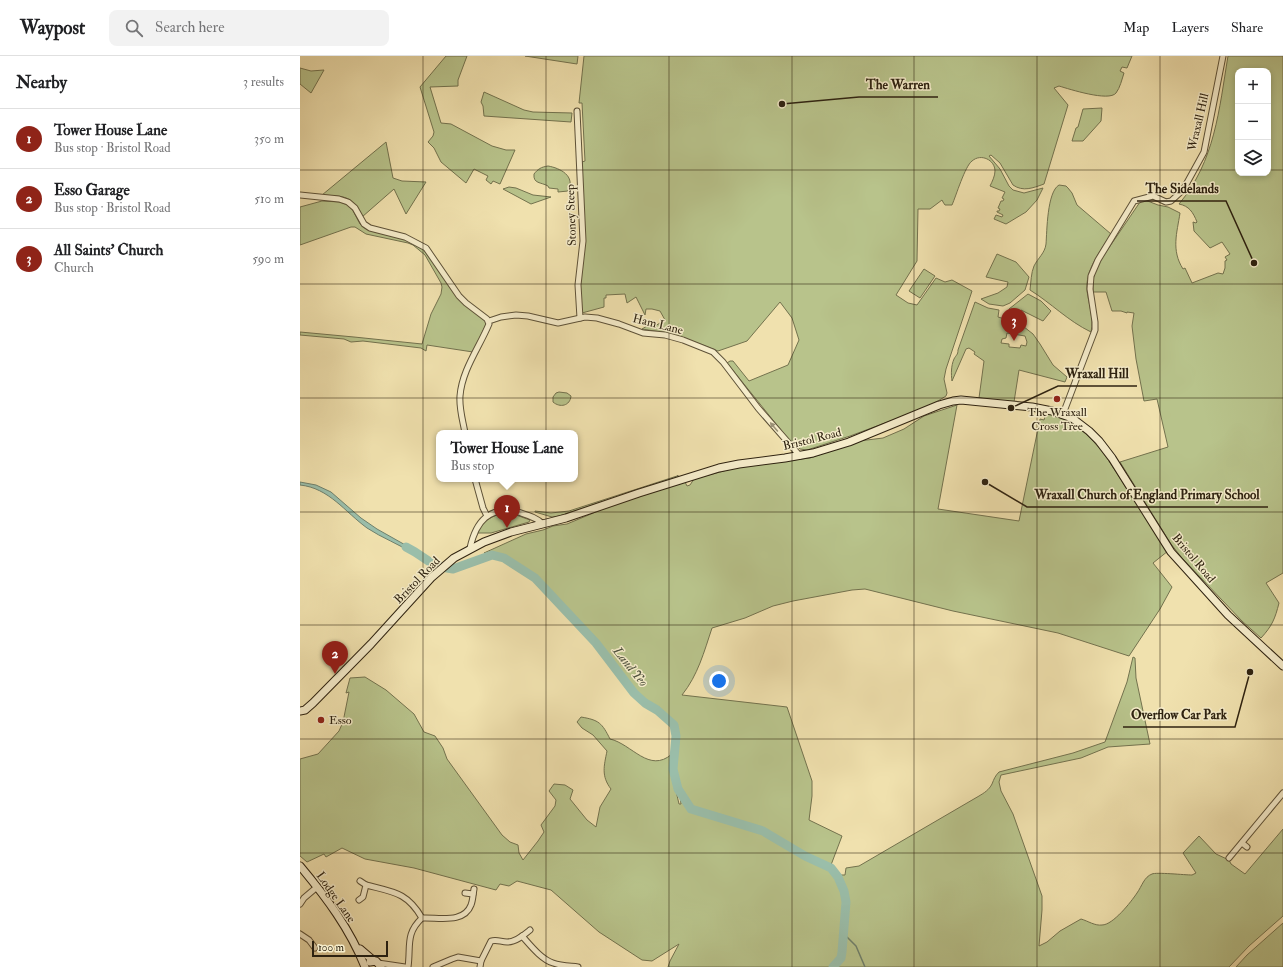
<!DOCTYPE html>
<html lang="en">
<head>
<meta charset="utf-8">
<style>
  body { margin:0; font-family:"IM FELL Double Pica",serif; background:#f2f2f2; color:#202124 }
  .controls { position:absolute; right:12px; top:12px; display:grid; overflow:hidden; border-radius:8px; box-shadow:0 2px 6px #0003 }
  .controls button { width:36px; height:36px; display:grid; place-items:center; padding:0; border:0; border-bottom:1px solid #e0e0e0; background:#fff; color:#202124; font:20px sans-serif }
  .scale { position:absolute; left:12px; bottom:10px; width:76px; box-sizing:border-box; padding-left:4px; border:2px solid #2e2210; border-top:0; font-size:11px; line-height:14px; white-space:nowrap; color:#2e2210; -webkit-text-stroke:3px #f5ecca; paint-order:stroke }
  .you { position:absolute; left:419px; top:625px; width:14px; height:14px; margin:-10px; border:3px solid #fff; border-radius:50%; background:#1a73e8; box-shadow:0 0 0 6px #1a73e833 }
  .badge { display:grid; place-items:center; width:26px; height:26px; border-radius:50%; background:#8f2418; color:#fff; font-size:13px; font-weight:700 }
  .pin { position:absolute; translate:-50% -33px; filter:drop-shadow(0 1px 2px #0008) }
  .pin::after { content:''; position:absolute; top:21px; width:14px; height:12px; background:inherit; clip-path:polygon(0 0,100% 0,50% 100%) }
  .popup { position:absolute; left:136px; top:374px; width:142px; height:52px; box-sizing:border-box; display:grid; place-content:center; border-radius:8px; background:#fff; filter:drop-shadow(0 1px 3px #0005); font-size:13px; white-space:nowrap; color:#757577 }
  .popup b { font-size:15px; color:#202124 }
  .popup::after { content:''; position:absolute; left:50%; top:100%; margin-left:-8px; border:8px solid transparent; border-top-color:#fff }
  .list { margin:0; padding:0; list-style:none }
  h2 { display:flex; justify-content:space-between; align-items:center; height:52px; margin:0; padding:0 16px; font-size:17px }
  h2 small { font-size:13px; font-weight:400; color:#757577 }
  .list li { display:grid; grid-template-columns:26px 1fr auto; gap:12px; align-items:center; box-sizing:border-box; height:60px; padding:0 16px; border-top:1px solid #e0e0e0 }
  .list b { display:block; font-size:15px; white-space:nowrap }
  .list p { margin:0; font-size:13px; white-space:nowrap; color:#757577 }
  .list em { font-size:13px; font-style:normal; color:#757577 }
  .icon { flex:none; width:22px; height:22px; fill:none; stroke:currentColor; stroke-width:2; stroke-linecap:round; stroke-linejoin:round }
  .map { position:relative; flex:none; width:983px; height:911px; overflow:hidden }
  header { display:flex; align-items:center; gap:24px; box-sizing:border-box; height:56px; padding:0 20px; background:#fff; border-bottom:1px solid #e0e0e0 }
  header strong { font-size:19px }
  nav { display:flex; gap:22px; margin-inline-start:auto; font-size:14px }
  .search { width:280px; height:36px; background:#f2f2f2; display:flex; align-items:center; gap:10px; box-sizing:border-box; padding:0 14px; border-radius:8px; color:#757577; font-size:15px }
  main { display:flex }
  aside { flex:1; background:#fff }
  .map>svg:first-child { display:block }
  .green { fill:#b8c38b; stroke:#73724e; fill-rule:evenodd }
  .water { fill:#9abeaa; stroke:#6f806c }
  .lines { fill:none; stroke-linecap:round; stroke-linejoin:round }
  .stream { stroke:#6f806c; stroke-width:1.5 }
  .river { stroke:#9abeaa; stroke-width:9 }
  .street-casing { stroke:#5e5238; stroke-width:7 }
  .secondary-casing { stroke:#2e2210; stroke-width:9 }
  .street { stroke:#f5ecca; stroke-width:5 }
  .secondary { stroke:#f5ecca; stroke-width:7 }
  .oneway { fill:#9b9176 }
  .grid { fill:none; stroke:#2e2210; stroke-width:1; stroke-opacity:0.55 }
  .poi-dot { fill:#8f2418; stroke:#f5ecca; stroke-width:1.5 }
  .labels { text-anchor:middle; stroke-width:3; stroke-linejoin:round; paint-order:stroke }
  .street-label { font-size:12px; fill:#2e2210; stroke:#f5ecca }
  .poi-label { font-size:12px; fill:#2e2210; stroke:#f5ecca }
  .water-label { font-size:13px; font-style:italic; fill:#4e513e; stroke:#f5ecca }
  .leader { fill:none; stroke:#2e2210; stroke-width:1.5 }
  .callout-dot { fill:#2e2210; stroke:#f5ecca; stroke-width:1.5 }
  .callout-label { font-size:13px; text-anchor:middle; font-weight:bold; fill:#2e2210; stroke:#f5ecca; stroke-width:3; stroke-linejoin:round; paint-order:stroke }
</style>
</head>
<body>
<header>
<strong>Waypost</strong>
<div class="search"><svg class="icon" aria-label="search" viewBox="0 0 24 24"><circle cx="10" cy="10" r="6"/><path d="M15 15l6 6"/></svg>Search here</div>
<nav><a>Map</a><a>Layers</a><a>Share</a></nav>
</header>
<main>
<aside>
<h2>Nearby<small>3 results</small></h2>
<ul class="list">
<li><span class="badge">1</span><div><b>Tower House Lane</b><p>Bus stop · Bristol Road</p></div><em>350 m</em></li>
<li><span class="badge">2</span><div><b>Esso Garage</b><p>Bus stop · Bristol Road</p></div><em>510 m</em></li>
<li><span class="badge">3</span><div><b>All Saints' Church</b><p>Church</p></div><em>590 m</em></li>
</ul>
</aside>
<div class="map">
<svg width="983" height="911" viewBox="0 0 983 911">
  <rect width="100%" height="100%" fill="#f0e1ae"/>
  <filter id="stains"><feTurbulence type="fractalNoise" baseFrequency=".005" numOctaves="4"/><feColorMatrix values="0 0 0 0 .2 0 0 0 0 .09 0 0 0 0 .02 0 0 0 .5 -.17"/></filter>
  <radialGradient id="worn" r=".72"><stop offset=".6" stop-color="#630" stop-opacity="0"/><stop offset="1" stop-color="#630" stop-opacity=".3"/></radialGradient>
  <g class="green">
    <path d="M 146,0 L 167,0 L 158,24 L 158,30 L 130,31 L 141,67 L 151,68 L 192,90 L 206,94 L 215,94 L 200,128 L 193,125 L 191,128 L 186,124 L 188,120 L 174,113 L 166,127 L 141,106 L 134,92 L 128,86 L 133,80 L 134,76 L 120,31 Z"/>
    <path d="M 225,0 L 278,0 L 277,8 Z"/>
    <path d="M 284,0 L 832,0 L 827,12 L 822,11 L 820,15 L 824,17 C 822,23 820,32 816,37 C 809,46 769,33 759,30 L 754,32 L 768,49 L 744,128 C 733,132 723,136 713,129 L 700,107 L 691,99 L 689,100 L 700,113 L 709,130 L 713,134 L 724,137 L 743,132 L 737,144 L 726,156 L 706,168 L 694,163 L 696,159 L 702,161 L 703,159 L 697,156 L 697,155 L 699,155 L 700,153 L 698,152 L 701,145 L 703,145 L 704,143 L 702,142 L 705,136 L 690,130 C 692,126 695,120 695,115 C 695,104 681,97 672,105 C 665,110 656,140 652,149 L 645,149 L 643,146 L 642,144 L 630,153 L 618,153 L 617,205 L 596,239 L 608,247 L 617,249 L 636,222 L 645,226 L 652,224 L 672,235 L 646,313 L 644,323 L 647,337 L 646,340 L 628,351 L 550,380 L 507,394 L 500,393 L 489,384 L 427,307 L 430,305 L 433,305 L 449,325 L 488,309 L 499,284 L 492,262 L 480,246 L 447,285 L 418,295 L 374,278 L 342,273 L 347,270 L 355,270 L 365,264 L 360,255 L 352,253 L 346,253 L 345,259 L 336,241 L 327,247 L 325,238 L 306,239 L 306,242 L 304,242 L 304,251 L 282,257 L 280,240 L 282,106 L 285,105 L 282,47 L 279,47 Z"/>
    <path d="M 928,0 L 983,0 L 983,517 L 966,527 L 979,547 C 975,563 972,570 961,582 L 942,565 L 882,502 L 871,488 L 820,406 L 868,391 L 857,343 L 844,345 L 836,303 L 832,270 L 834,257 L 827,256 L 827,257 L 821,255 L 812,255 L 806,236 L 793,236 L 793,224 L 796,212 L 804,199 L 840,146 L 845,144 L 858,149 L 868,151 L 880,157 C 877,177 871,194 883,213 L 885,212 L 892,227 L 918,217 L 923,218 L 925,212 L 925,205 L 927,204 L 925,201 L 930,198 L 922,186 L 910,192 L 894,175 L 893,166 L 896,167 L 897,166 C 893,156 889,150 879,148 C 915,105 919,54 928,0 ZM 938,15 L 968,15 L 968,117 L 938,117 Z"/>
    <path d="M 0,12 L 11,15 L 24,14 L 11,37 L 0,28 Z"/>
    <path d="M 184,36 L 224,54 L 233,56 L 272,57 L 271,66 L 184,60 L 183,50 L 181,46 Z"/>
    <path d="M 802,52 L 801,65 L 783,85 L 772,85 L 776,72 L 778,71 L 783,53 Z"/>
    <path d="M 86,86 L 93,122 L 102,125 L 126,126 L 106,158 L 94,133 L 62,161 C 51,138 45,141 22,139 Z"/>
    <path d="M 248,110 C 260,112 276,120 268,135 L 258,136 L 258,133 L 249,132 L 248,130 C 241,126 233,128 234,118 C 238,113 241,111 248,110 Z"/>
    <path d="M 759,129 L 766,130 L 768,132 L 772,137 L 777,149 L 811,178 C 800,196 785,214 787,235 C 789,249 794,262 791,276 C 768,265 751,247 730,234 C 731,226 731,217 734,210 C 738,202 745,197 746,188 C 747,175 747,136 759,129 Z"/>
    <path d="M 209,131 L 216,132 L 233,139 L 251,141 L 231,148 L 203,133 Z"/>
    <path d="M 22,145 L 40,146 L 48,149 L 51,151 L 60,168 L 66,173 L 104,182 L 125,192 L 149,229 L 187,266 L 173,296 L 127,289 L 126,295 L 121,292 L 63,285 L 51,286 L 44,283 L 0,279 L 0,276 L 54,281 L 122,288 L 131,258 L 141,238 L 142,231 L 141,227 L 125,199 L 113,189 L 108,187 L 66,178 L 55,171 L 51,171 L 0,189 L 0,151 Z"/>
    <path d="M 697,198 L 716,206 L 729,221 L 725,234 L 710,247 L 703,250 L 689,248 L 681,243 L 698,237 L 707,231 L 708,226 L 686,221 Z"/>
    <path d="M 624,213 L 635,220 L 620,242 L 609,235 Z"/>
    <path d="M 728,238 L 741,245 L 751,255 L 743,265 L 721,254 L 717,261 L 714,260 L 709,253 Z"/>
    <path d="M 675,246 L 688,252 L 699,254 L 698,261 L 719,267 L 733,278 L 740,288 L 753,309 L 767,321 L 765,326 L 719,314 L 714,346 L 679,342 L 684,305 L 674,298 L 675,296 L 669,292 L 666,293 L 652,325 C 651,318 651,310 654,303 C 656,299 658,299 658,294 ZM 707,277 L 725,280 L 727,286 L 726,290 L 721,289 L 720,292 L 709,291 L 709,288 L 701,287 L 702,283 L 706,282 Z"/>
    <path d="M 259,336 L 267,337 L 271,340 C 270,350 260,352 253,346 L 253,341 L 256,337 Z"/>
    <path d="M 657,349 L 638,453 L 719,465 L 740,363 L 744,364 L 746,357 C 757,360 768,364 777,371 C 802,388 817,419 834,444 L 835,443 L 868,495 L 853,507 L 872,531 L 860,553 L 829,600 L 758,577 L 653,555 L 565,533 L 552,534 L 493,545 L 473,550 L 445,562 L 412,572 C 404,596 398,619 382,639 L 487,651 L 512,725 L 512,740 L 509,764 L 542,780 L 531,809 L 541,819 L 545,819 L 546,812 L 559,810 L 679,740 C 684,737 689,734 692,728 C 694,723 695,720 699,716 L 773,697 L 805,686 L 827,626 L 833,601 L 835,602 L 836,622 L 850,688 L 808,691 L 781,702 L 701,719 L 699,726 L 701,735 L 713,758 L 742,840 L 742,854 L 739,890 L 747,886 L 760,875 L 781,863 C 788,865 795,870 802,869 C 813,869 831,846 837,837 C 842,830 844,821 852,818 C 856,816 885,819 892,819 L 896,817 L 883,797 L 899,780 L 916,798 L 929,804 L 931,808 L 945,818 L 983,773 L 983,860 L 949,890 L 929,911 L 368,911 L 370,905 L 379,888 L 352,905 L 342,904 L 299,876 L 251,834 L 217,825 L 209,830 L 200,828 L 196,834 L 114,812 L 65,803 L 42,792 L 26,801 L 24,798 L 7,806 L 0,800 L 0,703 L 18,698 L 39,675 L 43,666 L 49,636 L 46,637 L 50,622 L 65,621 L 86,634 L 114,658 L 124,676 L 135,680 L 143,692 L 147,703 L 202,779 L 210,786 L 218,789 L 219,797 L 223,804 L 238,785 L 244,776 L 241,769 L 255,750 L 256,744 L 249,735 L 254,728 L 265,729 L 273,734 L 270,743 L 287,764 L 296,771 L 300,751 L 311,733 C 301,720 304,710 307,695 L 293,679 L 282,672 L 277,666 L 281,661 C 299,664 302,667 310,683 C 332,688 349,718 372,698 L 371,713 L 379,748 L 381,748 L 374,699 L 377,677 L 373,667 L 354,650 L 347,647 L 340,641 L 331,632 L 299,588 L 276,563 L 263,553 L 240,526 L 205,504 L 194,499 L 184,497 L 226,478 L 243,474 L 253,470 L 267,468 L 310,450 L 385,426 L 387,430 L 390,429 L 394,423 L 442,410 L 510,402 L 559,385 L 583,382 L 604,373 L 624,360 Z"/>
    <path d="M 378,419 L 378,421 L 259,460 L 252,461 L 235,456 L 235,455 L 251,457 L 269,455 L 377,420 Z"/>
    <path d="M 200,458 L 216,459 L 230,464 L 229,466 L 191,477 L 177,477 C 182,467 189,461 200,458 Z"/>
    <path d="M 983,867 L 983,911 L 936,911 L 947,899 Z"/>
  </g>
  <path class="water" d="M 0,426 L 16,429 L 31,436 L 61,462 L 77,473 L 116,495 L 114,498 C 99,488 82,482 67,472 C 45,456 29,432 0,429 Z"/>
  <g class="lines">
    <path class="stream" d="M 543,877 L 556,890 L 565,911"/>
    <path class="river" d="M 106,491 L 115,496 L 136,510 L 153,513 L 192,499 L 204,502 L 235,522 L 296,587 L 334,637 L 345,647 L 357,654 L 374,669 L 376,680 L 373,713 L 378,733 L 391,753 L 463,775 L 505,800 L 531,812 L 538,821 L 544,835 L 546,846 L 542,896 L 541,902 L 533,911"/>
    <g class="street-casing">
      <g id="street">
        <path d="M 277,55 L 283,185 L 278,229 L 280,262"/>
        <path d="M 0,139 L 39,143 L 48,146 L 55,152 L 64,168 L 70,172 L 105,181 L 126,192 L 159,240 L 166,247 L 187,263 L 189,268 C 179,292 162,314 160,340 C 159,353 163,365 165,377"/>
        <path d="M 189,265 L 201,261 L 216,259 L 228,260 L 258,267 L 285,261 L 297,262 L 319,268 L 343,277 L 365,279 L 383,284 L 413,296 L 423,306 L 458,352 L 500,400"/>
        <path d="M 763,358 L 795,274 L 795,266 L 790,233 L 791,220 L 798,204 L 834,145 L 853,140 L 866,146 L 871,145 L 883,134 L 904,96 L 923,0"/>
        <path d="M 175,423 L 183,452 L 187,460"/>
        <path d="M 170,492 C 176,465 189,450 218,456 C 227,459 236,461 243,468"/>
        <path d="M 942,787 L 947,791"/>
        <path d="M 929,802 L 983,737"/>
        <path d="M 66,829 C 93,836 107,836 122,862"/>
        <path d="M 165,837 L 173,838"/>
        <path d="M 59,844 L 63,841 L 66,829 L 60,825"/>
        <path d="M 0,848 L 4,842 L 17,831"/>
        <path d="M 0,878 L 9,884 L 15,892"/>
        <path d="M 222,880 C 231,890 241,903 253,907 C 261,910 270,910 278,911"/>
        <path d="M 78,907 L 105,911"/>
        <path d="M 108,911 C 111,890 105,878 122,862 C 138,861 164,868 171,849 C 173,844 173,838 174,833"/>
        <path d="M 133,911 L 152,903 L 158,901 L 181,905"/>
        <path d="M 180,911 L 181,905 L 191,885 C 197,883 201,886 207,886 C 216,886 224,879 230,874"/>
      </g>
    </g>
    <g class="secondary-casing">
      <g id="secondary">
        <path d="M 0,655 L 5,654 L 13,647 L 71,588 L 132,521 L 154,502 L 184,486 L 211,476 L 266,462 L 339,437 L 419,412 L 439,408 L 485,402 L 513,397 L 549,386 L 639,349 L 653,345 L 661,344 L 732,351 L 752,355 L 772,362 L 789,375 L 799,385 L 812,402 L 871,496 L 928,559 L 983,610"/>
        <path d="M 0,810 C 26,841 50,873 65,911"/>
        <path d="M 60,893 L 74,905"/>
        <path d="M 70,906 L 76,905 L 81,911"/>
      </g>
    </g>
    <use href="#street" class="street"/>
    <use href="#secondary" class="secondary"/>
  </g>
  <defs><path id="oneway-solid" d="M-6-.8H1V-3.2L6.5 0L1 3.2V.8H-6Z"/></defs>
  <use class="oneway" href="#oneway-solid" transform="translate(474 371) rotate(-130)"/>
  <path class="grid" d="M 123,0 L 123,911M 246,0 L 246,911M 369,0 L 369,911M 492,0 L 492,911M 614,0 L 614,911M 737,0 L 737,911M 860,0 L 860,911M 0,114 L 938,114M 968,114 L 983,114M 0,228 L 983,228M 0,342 L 983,342M 0,456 L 983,456M 0,569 L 983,569M 0,683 L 983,683M 0,797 L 983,797"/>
  <g class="poi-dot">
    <circle cx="757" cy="343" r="4"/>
    <circle cx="21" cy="664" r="4"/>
  </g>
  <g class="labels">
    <g class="street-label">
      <text transform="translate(898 66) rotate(-77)" y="4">Wraxall Hill</text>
      <text transform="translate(271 159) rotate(-92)" y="4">Stoney Steep</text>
      <text transform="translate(358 268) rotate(14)" y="4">Ham Lane</text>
      <text transform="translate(512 383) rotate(-14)" y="4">Bristol Road</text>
      <text transform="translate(894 502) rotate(50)" y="4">Bristol Road</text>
      <text transform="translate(117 524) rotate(-46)" y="4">Bristol Road</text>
      <text transform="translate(36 841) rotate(55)" y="4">Lodge Lane</text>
    </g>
    <g class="poi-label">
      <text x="757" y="360">The Wraxall<tspan x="757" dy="14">Cross Tree</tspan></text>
      <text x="29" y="668" text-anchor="start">Esso</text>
    </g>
    <g class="water-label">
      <text transform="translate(331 610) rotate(51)" y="5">Land Yeo</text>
    </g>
  </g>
  <path class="leader" d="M482 48L559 41H638M954 207L926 145H837M711 352L758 330H837M685 426L727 451H968M950 616L935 671H823"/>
  <g class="callout-dot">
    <circle cx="482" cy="48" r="4"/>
    <circle cx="954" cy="207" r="4"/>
    <circle cx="711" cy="352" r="4"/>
    <circle cx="685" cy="426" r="4"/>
    <circle cx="950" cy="616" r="4"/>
  </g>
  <g class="callout-label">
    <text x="598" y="33">The Warren</text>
    <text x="882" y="137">The Sidelands</text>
    <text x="797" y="322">Wraxall Hill</text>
    <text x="847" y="443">Wraxall Church of England Primary School</text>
    <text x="879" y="663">Overflow Car Park</text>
  </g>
  <rect width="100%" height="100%" filter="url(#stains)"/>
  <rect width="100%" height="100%" fill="url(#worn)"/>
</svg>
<div class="controls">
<button>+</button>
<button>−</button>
<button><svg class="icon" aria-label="layers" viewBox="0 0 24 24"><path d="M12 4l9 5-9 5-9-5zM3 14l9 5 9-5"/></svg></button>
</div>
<div class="scale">100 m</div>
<div class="you"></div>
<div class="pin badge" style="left:207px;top:472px">1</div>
<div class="popup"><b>Tower House Lane</b>Bus stop</div>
<div class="pin badge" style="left:35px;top:618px">2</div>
<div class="pin badge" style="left:714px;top:285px">3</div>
</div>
</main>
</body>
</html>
